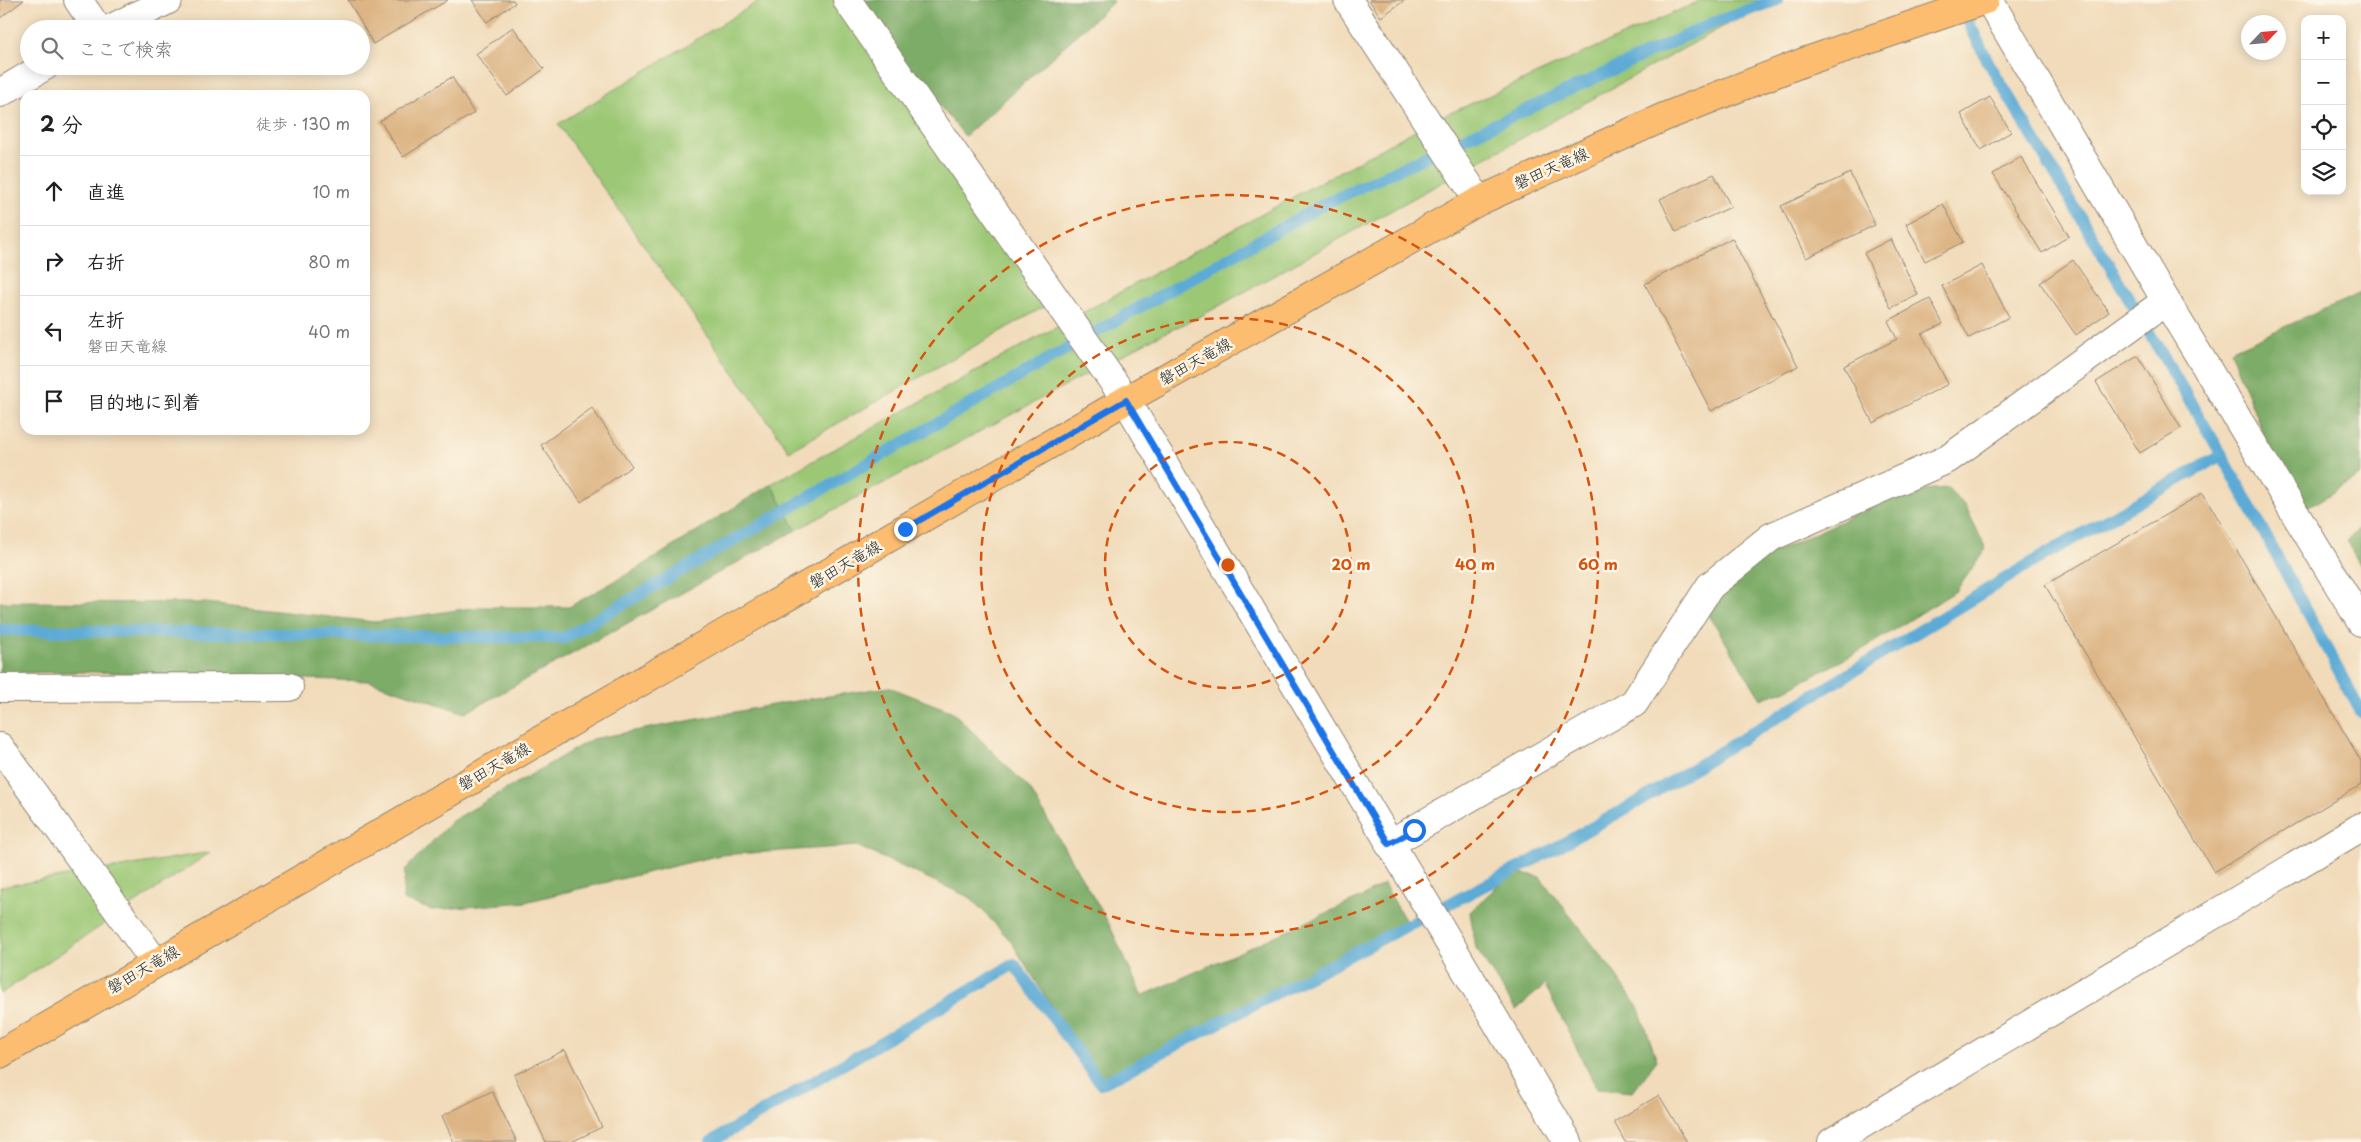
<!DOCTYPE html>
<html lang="ja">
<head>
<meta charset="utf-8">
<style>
  body { margin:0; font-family:"Playpen Sans","Klee One",sans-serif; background:#f6f6f6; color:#202124 }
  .controls { position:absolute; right:15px; top:15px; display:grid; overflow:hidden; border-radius:10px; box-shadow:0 2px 12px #0003 }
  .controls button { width:45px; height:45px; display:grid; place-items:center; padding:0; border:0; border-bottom:1px solid #e0e0e0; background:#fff; color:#202124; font:25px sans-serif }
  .compass { position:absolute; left:2241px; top:15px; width:45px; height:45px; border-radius:50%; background:#fff; box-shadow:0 2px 12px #0003; rotate:64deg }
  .stop { position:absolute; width:15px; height:15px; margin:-11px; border:4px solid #1a73e8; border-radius:50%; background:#fff }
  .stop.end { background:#1a73e8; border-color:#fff; box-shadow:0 1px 5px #0008 }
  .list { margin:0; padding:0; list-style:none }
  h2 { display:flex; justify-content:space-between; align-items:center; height:65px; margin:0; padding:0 20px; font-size:21px }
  h2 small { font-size:16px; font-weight:400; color:#757577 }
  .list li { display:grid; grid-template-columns:32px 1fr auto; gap:15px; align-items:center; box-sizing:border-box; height:70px; padding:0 20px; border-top:1px solid #e0e0e0 }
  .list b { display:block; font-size:19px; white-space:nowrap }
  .list p { margin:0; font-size:16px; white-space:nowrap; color:#757577 }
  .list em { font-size:16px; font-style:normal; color:#757577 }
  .icon { flex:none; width:28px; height:28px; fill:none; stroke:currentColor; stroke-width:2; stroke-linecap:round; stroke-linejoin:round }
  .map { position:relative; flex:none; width:2361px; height:1142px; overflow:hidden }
  .search { position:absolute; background:#fff; box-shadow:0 2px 12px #0003; left:20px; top:20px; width:350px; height:55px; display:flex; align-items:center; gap:12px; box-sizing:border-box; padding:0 18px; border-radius:28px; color:#757577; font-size:19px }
  .panel { position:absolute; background:#fff; box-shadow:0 2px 12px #0003; left:20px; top:90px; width:350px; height:345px; border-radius:15px }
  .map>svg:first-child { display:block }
  .green { fill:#9cc876; stroke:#647a50 }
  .forest { fill:#7dac67; stroke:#546c49 }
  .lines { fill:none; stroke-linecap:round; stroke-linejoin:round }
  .stream { stroke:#5baad5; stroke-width:12 }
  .building { fill:#ddb585 }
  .minor-casing { stroke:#8e8372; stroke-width:30 }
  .primary-casing { stroke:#8e8372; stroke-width:30 }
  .minor { stroke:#fff; stroke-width:28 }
  .primary { stroke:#fcbd6f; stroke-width:28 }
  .route { stroke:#1a73e8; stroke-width:6 }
  .ring { fill:none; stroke:#d5540f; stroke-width:2.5; stroke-dasharray:9 6 }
  .labels { text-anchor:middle; stroke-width:5; stroke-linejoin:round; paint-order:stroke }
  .street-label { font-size:16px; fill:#2b2b2b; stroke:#fcf5e5 }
  .centre { fill:#d5540f; stroke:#fcf5e5; stroke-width:2.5 }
  .ring-label { font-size:15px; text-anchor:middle; font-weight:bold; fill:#d5540f; stroke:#fcf5e5; stroke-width:5; stroke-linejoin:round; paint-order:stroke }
</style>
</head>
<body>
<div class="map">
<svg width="2361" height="1142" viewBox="0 0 2361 1142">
  <rect width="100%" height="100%" fill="#fcf5e5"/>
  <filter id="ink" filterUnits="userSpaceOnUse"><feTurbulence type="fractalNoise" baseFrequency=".02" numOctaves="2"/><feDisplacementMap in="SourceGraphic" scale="10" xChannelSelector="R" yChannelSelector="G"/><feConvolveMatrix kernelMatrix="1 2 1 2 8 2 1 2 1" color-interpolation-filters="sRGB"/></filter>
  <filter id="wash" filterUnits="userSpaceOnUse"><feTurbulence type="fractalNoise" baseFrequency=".0096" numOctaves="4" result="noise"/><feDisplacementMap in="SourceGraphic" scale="20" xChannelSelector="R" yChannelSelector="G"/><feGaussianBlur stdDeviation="1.12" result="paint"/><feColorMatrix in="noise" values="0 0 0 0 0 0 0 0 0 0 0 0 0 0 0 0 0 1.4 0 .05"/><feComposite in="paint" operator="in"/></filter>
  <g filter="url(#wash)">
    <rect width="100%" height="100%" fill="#f1dbba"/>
    <g class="green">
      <path d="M 761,0 L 847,0 L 1056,300 L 789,451 L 558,124 Z"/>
      <path d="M 1702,0 L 1771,0 L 1199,317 L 1156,337 L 796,530 L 771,484 L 1428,123 Z"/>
      <path d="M 211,852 L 0,994 L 0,887 Z"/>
    </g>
    <g class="forest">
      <path d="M 850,0 L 1112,0 L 1113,2 L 965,136 Z"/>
      <path d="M 2361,293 L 2361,475 L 2296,515 L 2230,351 Z"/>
      <path d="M 771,484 L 796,530 L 465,713 L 369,681 L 91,672 L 0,673 L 0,602 L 206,603 L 375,622 L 478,607 L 569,607 L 645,564 Z"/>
      <path d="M 1948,488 L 1966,507 L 1986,549 L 1956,591 L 1860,651 L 1786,690 L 1761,699 L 1709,615 L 1732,568 L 1779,550 L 1906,491 Z"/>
      <path d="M 2361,528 L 2361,566 L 2346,541 Z"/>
      <path d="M 889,687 L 953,712 L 1029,788 L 1109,924 L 1142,996 L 1362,897 L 1384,884 L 1408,925 L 1101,1084 L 1010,940 L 971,898 L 857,846 L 720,855 L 525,902 L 432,910 L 403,900 L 405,870 L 452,821 L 592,739 L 783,703 Z"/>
      <path d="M 1513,871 L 1540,877 L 1610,967 L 1639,1009 L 1657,1060 L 1633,1092 L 1597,1089 L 1545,985 L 1516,1010 L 1476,948 L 1470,912 Z"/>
    </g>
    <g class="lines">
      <g class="stream">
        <path d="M 1961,7 L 1987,60 L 2222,455 L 2361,712"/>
        <path d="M 0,630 L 564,638 L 1110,324 L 1324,204 L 1713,23 L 1777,0"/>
        <path d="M 711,1142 L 1014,964 L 1101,1084 L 1532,861 L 1643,799 L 2041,557 L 2222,455"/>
      </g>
    </g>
    <g id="blocks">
      <g class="building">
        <path d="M 0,0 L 24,0 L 0,18 Z"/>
        <path d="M 348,0 L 448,0 L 373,44 Z"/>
        <path d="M 472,0 L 513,0 L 515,3 L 487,22 Z"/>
        <path d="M 1369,0 L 1405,0 L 1381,17 Z"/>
        <path d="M 513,27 L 544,69 L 507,96 L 476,54 Z"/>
        <path d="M 452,77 L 474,113 L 403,157 L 380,121 Z"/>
        <path d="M 1990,97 L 2011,132 L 1981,150 L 1961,114 Z"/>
        <path d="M 2021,157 L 2069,236 L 2042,253 L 1993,174 Z"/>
        <path d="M 1850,173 L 1875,225 L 1806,258 L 1781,206 Z"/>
        <path d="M 1714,174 L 1731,207 L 1676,232 L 1660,199 Z"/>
        <path d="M 1943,204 L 1963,242 L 1925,261 L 1906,224 Z"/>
        <path d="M 1732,238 L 1798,366 L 1711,411 L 1645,284 Z"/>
        <path d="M 1891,239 L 1918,295 L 1891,308 L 1864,253 Z"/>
        <path d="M 2073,260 L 2109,312 L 2076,335 L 2040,283 Z"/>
        <path d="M 1982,265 L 2009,317 L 1969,338 L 1942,286 Z"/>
        <path d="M 1930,299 L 1943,324 L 1922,334 L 1948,384 L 1873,423 L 1844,366 L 1897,339 L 1888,321 Z"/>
        <path d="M 2138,356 L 2181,428 L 2140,453 L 2096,382 Z"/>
        <path d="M 592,408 L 632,466 L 581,502 L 541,445 Z"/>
        <path d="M 2203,493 L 2361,761 L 2361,785 L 2214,872 L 2045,585 Z"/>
        <path d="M 565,1050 L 602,1127 L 571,1142 L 546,1142 L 514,1075 Z"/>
        <path d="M 492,1091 L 517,1142 L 454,1142 L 442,1116 Z"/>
        <path d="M 1659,1095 L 1687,1142 L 1625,1142 L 1614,1122 Z"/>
      </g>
    </g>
  </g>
  <g filter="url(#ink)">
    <use href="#blocks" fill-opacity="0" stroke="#8e8372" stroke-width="1"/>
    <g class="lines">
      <g class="minor-casing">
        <g id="minor">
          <path d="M 78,0 L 98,29"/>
          <path d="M 847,0 L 1126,400 L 1568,1142"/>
          <path d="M 1348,0 L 1479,201"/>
          <path d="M 1989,0 L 2166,301 L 2361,622"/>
          <path d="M 110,29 L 168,0"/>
          <path d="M 0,93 L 45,66"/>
          <path d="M 0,688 L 289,687"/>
          <path d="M 0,747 L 155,962"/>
          <path d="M 1389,844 L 1634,703 L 1710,586 L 1771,537 L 1948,459 L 2166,301"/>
          <path d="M 1832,1142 L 2361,827"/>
        </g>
      </g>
      <g class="primary-casing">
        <path id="primary" d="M 0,1054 L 1126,400 L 1479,201 L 1664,117 L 1804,62 L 1985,0"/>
      </g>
      <use href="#minor" class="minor"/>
      <use href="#primary" class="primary"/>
    </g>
  </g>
  <g class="lines" filter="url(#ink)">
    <path class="route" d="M 905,529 L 1126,400 L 1389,844 L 1414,830"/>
  </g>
  <g class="ring">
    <circle cx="1228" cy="565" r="123"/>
    <circle cx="1228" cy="565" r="247"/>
    <circle cx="1228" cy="565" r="370"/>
  </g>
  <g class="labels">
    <g class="street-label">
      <text transform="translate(1551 168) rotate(-24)" y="6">磐田天竜線</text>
      <text transform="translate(1195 361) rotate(-29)" y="6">磐田天竜線</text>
      <text transform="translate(845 564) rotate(-30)" y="6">磐田天竜線</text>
      <text transform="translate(494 766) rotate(-30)" y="6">磐田天竜線</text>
      <text transform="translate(143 969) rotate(-30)" y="6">磐田天竜線</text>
    </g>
  </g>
  <circle cx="1228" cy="565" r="8" class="centre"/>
  <g class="ring-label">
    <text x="1351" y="570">20 m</text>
    <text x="1475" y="570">40 m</text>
    <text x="1598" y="570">60 m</text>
  </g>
</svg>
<div class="controls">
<button>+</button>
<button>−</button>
<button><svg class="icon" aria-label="locate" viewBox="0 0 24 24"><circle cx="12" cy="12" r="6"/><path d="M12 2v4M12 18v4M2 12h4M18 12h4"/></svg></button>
<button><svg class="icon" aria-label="layers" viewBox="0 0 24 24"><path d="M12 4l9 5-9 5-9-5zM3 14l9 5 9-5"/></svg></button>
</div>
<svg class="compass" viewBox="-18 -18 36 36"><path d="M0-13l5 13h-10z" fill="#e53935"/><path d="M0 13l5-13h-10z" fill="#757577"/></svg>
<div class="stop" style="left:1414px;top:830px"></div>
<div class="stop end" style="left:905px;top:529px"></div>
<div class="search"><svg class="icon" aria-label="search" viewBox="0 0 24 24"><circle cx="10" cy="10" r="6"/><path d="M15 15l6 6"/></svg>ここで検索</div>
<section class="panel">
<h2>2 分<small>徒歩 · 130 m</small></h2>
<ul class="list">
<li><svg class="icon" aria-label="ahead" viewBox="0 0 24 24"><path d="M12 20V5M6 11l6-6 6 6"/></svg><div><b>直進</b></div><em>10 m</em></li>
<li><svg class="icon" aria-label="right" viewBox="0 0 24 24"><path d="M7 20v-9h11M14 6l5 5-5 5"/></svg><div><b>右折</b></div><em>80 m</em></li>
<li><svg class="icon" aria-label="left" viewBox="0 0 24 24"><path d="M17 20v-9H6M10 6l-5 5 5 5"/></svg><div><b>左折</b><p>磐田天竜線</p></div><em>40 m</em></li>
<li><svg class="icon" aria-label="arrive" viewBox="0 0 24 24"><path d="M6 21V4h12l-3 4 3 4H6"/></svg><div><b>目的地に到着</b></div></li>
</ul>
</section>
</div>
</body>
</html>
